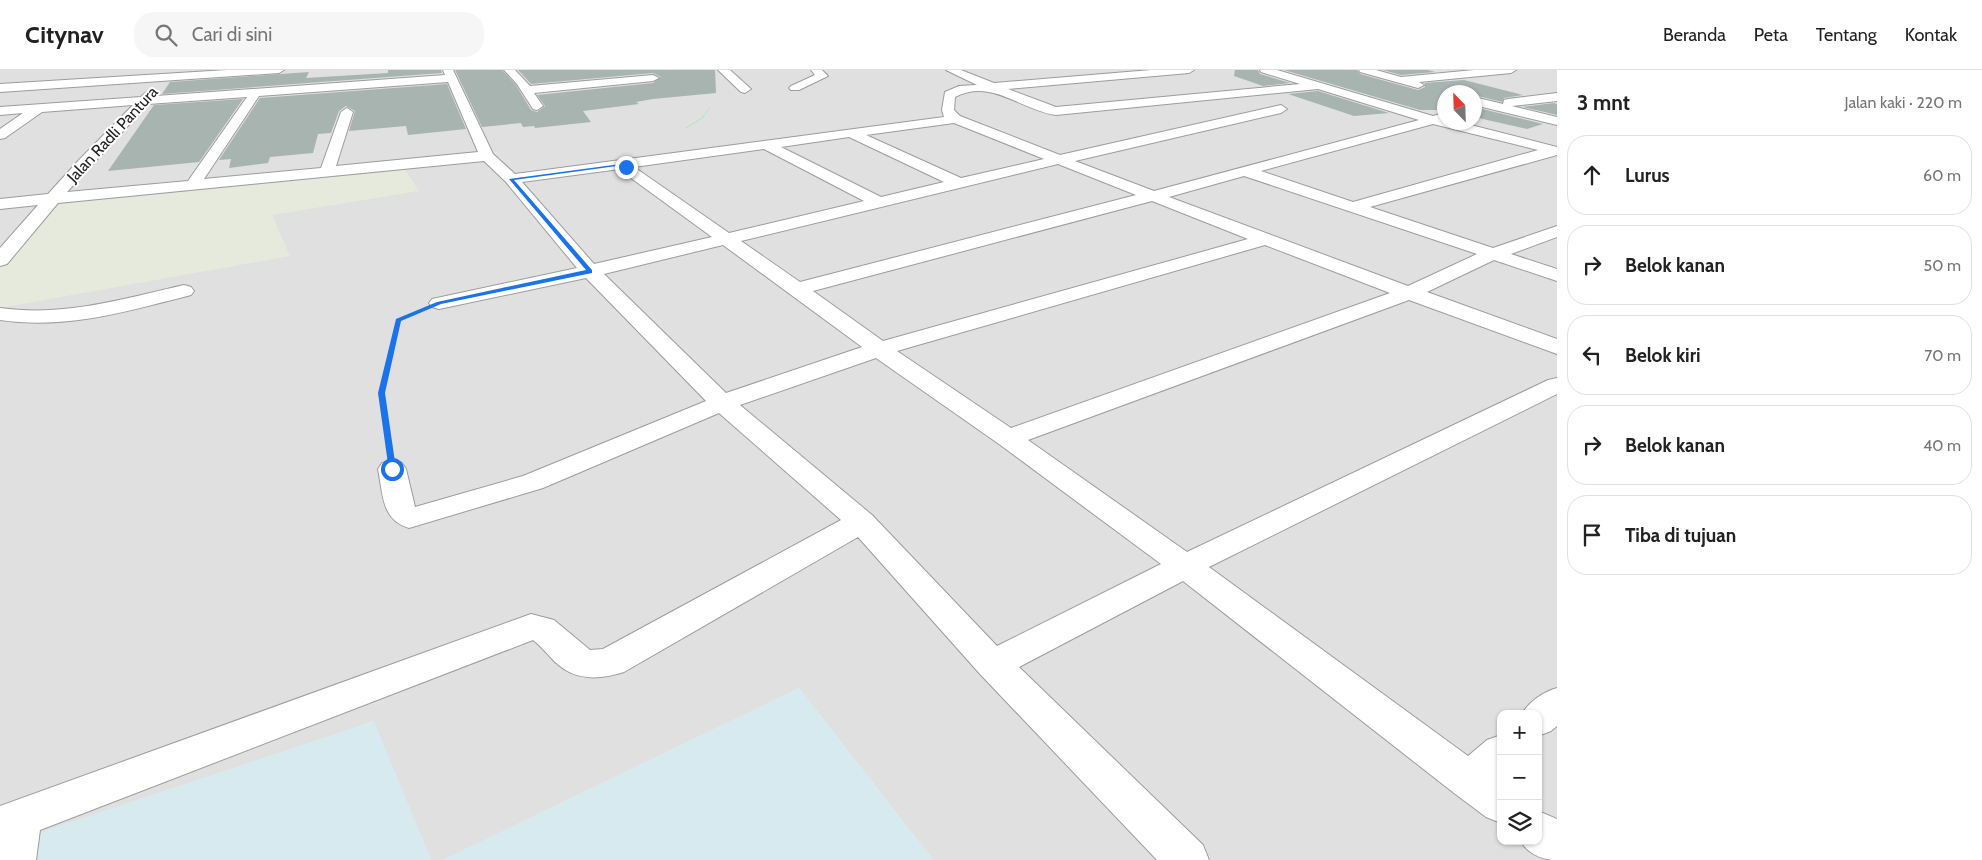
<!DOCTYPE html>
<html lang="id">
<head>
<meta charset="utf-8">
<style>
  body { margin:0; font-family:Cabin,sans-serif; background:#f6f6f6; color:#222 }
  .controls { position:absolute; right:15px; bottom:15px; display:grid; overflow:hidden; border-radius:10px; box-shadow:0 1px 4px #0004 }
  .controls button { width:45px; height:45px; display:grid; place-items:center; padding:0; border:0; border-bottom:1px solid #e0e0e0; background:#fff; color:#222; font:25px sans-serif }
  .compass { position:absolute; left:1437px; top:15px; width:45px; height:45px; border-radius:50%; background:#fff; box-shadow:0 1px 4px #0004; rotate:337deg }
  .stop { position:absolute; width:15px; height:15px; margin:-11px; border:4px solid #1a73e8; border-radius:50%; background:#fff }
  .stop.end { background:#1a73e8; border-color:#fff; box-shadow:0 1px 5px #0008 }
  .list { margin:0; padding:0; list-style:none }
  h2 { display:flex; justify-content:space-between; align-items:center; height:65px; margin:0; padding:0 20px; font-size:21px }
  h2 small { font-size:16px; font-weight:400; color:#767676 }
  .list li { display:grid; grid-template-columns:32px 1fr auto; gap:15px; align-items:center; box-sizing:border-box; height:80px; margin:0 10px 10px; padding:0 10px; border:1px solid #e0e0e0; border-radius:20px }
  .list b { display:block; font-size:19px; white-space:nowrap }
  .list em { font-size:16px; font-style:normal; color:#767676 }
  .icon { flex:none; width:28px; height:28px; fill:none; stroke:currentColor; stroke-width:2; stroke-linecap:round; stroke-linejoin:round }
  .map { position:relative; flex:none; width:1557px; height:790px; overflow:hidden }
  header { display:flex; align-items:center; gap:30px; box-sizing:border-box; height:70px; padding:0 25px; background:#fff; border-bottom:1px solid #e0e0e0 }
  header strong { font-size:24px }
  nav { display:flex; gap:28px; margin-inline-start:auto; font-size:18px }
  .search { width:350px; height:45px; background:#f6f6f6; display:flex; align-items:center; gap:12px; box-sizing:border-box; padding:0 18px; border-radius:20px; color:#767676; font-size:19px }
  main { display:flex }
  aside { flex:1; background:#fff }
  .map>svg:first-child { display:block }
  .residential { fill:#dfe0df; fill-rule:evenodd }
  .industrial { fill:#e6eadc }
  .farmland { fill:#d6eaef }
  .building { fill:#a8b4af }
  .lines { fill:none; stroke-linecap:round; stroke-linejoin:round }
  .minor-casing { stroke:#9c9c9c; stroke-width:2 }
  .path-far1 { stroke:#78f396; stroke-width:1; stroke-dasharray:1 1; stroke-linecap:butt }
  .path { stroke:#78f396; stroke-width:2.5; stroke-dasharray:2 2; stroke-linecap:butt }
  .minor { fill:#fff; fill-rule:evenodd }
  .route { fill:#1a73e8 }
  .labels { text-anchor:middle; stroke-width:4; stroke-linejoin:round; paint-order:stroke }
  .far-street-label { font-size:16px; fill:#222; stroke:#fff }
</style>
</head>
<body>
<header>
<strong>Citynav</strong>
<div class="search"><svg class="icon" aria-label="search" viewBox="0 0 24 24"><circle cx="10" cy="10" r="6"/><path d="M15 15l6 6"/></svg>Cari di sini</div>
<nav><a>Beranda</a><a>Peta</a><a>Tentang</a><a>Kontak</a></nav>
</header>
<main>
<div class="map">
<svg width="1557" height="790" viewBox="0 0 1557 790">
  <rect width="100%" height="100%" fill="#e9f2f0"/>
  <path class="residential" d="M 0,0 L 1557,0 L 1557,790 L 933,790 L 799,618 L 443,790 L 431,790 L 373,651 L 0,790 ZM 1444,22 L 1474,22 L 1474,52 L 1444,52 ZM 1501,644 L 1538,644 L 1538,771 L 1501,771 Z"/>
  <path class="industrial" d="M 405,100 L 419,121 L 272,145 L 290,186 L 0,238 L 0,187 L 49,135 Z"/>
  <g class="farmland">
    <path d="M 799,618 L 933,790 L 443,790 Z"/>
    <path d="M 374,651 L 431,790 L 15,790 L 19,769 Z"/>
  </g>
  <g class="building">
    <path d="M 388,0 L 441,0 L 442,3 L 162,24 L 170,12 L 309,2 L 306,8 L 388,3 Z"/>
    <path d="M 455,0 L 502,0 L 516,15 L 531,40 L 537,42 L 545,36 L 537,25 L 653,13 L 661,7 L 653,3 L 531,14 L 518,0 L 715,0 L 716,23 L 653,29 L 636,32 L 639,34 L 583,41 L 591,52 L 535,58 L 534,56 L 523,57 L 521,53 L 482,57 Z"/>
    <path d="M 1235,0 L 1258,0 L 1260,4 L 1290,13 L 1263,16 L 1234,6 Z"/>
    <path d="M 1284,0 L 1357,0 L 1360,4 L 1418,20 L 1425,17 L 1425,13 L 1464,10 L 1523,25 L 1504,28 L 1502,32 L 1474,25 L 1474,22 L 1444,22 L 1444,40 L 1420,40 Z"/>
    <path d="M 1383,0 L 1428,0 L 1435,2 L 1401,5 Z"/>
    <path d="M 447,14 L 466,59 L 408,65 L 406,56 L 349,61 L 355,41 L 346,36 L 339,41 L 331,63 L 318,64 L 313,83 L 270,87 L 268,93 L 229,98 L 231,89 L 219,90 L 260,28 Z"/>
    <path d="M 1318,21 L 1389,43 L 1354,46 L 1288,24 Z"/>
    <path d="M 243,29 L 199,92 L 108,101 L 154,35 Z"/>
    <path d="M 1554,33 L 1557,34 L 1557,45 L 1523,37 Z"/>
    <path d="M 1474,37 L 1543,54 L 1527,59 L 1474,47 Z"/>
  </g>
  <g class="lines">
    <g class="minor-casing">
      <g id="minor">
        <path d="M 227,0 L 284,0 L 279,3 L 0,22 L 0,14 Z"/>
        <path d="M 443,0 L 453,0 L 493,84 L 515,104 L 944,47 L 942,40 L 945,22 L 959,16 L 977,15 L 946,0 L 961,0 L 994,13 L 1151,0 L 1194,0 L 1189,3 L 1008,19 L 1056,37 L 1300,14 L 1261,2 L 1260,0 L 1277,0 L 1433,46 L 1444,43 L 1444,52 L 1459,52 L 1557,77 L 1557,85 L 1370,137 L 1493,178 L 1557,156 L 1557,167 L 1511,184 L 1557,199 L 1557,211 L 1494,190 L 1427,222 L 1557,269 L 1557,284 L 1409,230 L 1028,370 L 1187,482 L 1548,310 L 1557,308 L 1557,324 L 1209,497 L 1468,686 L 1487,670 L 1501,665 L 1501,707 L 1499,708 L 1501,710 L 1501,753 L 1486,747 L 1454,723 L 1183,511 L 1019,597 L 1203,775 L 1209,790 L 1157,790 L 980,604 L 858,467 L 624,602 C 599,610 575,611 555,592 C 547,584 541,576 533,570 L 40,760 L 36,790 L 0,790 L 0,736 L 531,544 L 554,550 L 590,580 L 603,579 L 841,450 L 719,343 L 543,418 L 409,458 C 381,450 383,423 378,399 L 382,393 L 392,391 L 402,393 L 406,399 L 415,437 L 523,406 L 706,331 L 586,208 L 439,239 L 432,237 L 429,233 L 432,229 L 577,198 L 506,112 L 484,91 L 58,133 L 7,194 L 0,196 L 0,178 L 38,135 L 0,139 L 0,129 L 48,124 L 79,90 L 133,35 L 42,42 L 5,68 L 0,69 L 0,59 L 23,43 L 0,45 L 0,37 L 141,27 C 146,22 148,20 155,21 L 157,24 L 156,26 L 445,5 ZM 448,12 L 478,82 L 336,96 L 353,42 L 347,38 L 341,42 L 321,98 L 204,109 L 259,26 ZM 1318,19 L 1419,50 L 1154,121 L 1075,91 L 1281,43 L 1287,39 L 1281,35 L 1060,85 L 960,46 L 954,40 L 955,27 C 991,8 1021,40 1056,45 ZM 247,27 L 188,111 L 67,122 L 148,34 ZM 954,53 L 1044,89 L 961,108 L 866,65 ZM 1433,54 L 1538,80 L 1353,132 L 1261,101 ZM 849,67 L 944,112 L 881,127 L 781,77 ZM 764,79 L 864,131 L 729,163 L 634,97 ZM 1058,94 L 1136,125 L 800,212 L 741,171 ZM 620,99 L 624,103 L 712,167 L 594,194 L 522,112 ZM 1244,106 L 1477,184 L 1408,216 L 1169,127 ZM 1152,131 L 1248,169 L 883,271 L 813,221 ZM 723,175 L 862,277 L 726,323 L 604,204 ZM 1265,175 L 1390,223 L 1011,358 L 897,281 ZM 876,288 L 999,374 L 1161,494 L 997,576 L 872,445 L 740,335 Z"/>
        <path d="M 504,0 L 515,0 L 530,16 L 653,5 L 659,8 L 653,11 L 534,23 L 543,36 L 537,40 L 533,39 L 517,14 Z"/>
        <path d="M 718,0 L 730,0 L 751,19 L 745,23 L 741,22 Z"/>
        <path d="M 811,0 L 822,0 L 828,6 L 799,20 L 791,20 L 789,18 L 791,16 L 815,5 Z"/>
        <path d="M 1359,0 L 1376,0 L 1401,7 L 1474,0 L 1516,0 L 1511,3 L 1419,12 L 1424,15 L 1418,18 L 1360,2 Z"/>
        <path d="M 1557,23 L 1557,31 L 1512,36 L 1557,47 L 1557,55 L 1474,35 L 1474,27 L 1503,34 L 1504,30 L 1508,29 Z"/>
        <path d="M 184,215 L 191,217 L 194,221 L 191,225 C 128,241 66,260 0,250 L 0,238 C 63,247 123,229 184,215 Z"/>
        <path d="M 1557,618 L 1557,656 L 1551,661 L 1538,666 L 1538,644 L 1522,644 C 1529,631 1544,622 1557,618 Z"/>
        <path d="M 1538,741 L 1557,749 L 1557,790 C 1544,790 1527,784 1521,771 L 1538,771 Z"/>
      </g>
    </g>
    <path class="path-far1" d="M 686,58 L 702,48 L 710,38"/>
    <path class="path" d="M 388,371 L 381,323 L 398,250 L 412,244"/>
    <use href="#minor" class="minor"/>
  </g>
  <path class="route" d="M 628,93 L 628,97 L 626,98 L 624,95 L 514,110 L 592,200 L 592,203 L 441,234 L 401,251 L 385,323 L 396,399 L 389,401 L 378,323 L 396,249 L 437,232 L 586,200 L 509,109 Z"/>
  <g class="labels">
    <g class="far-street-label">
      <text transform="translate(112 64) rotate(-47)" y="6">Jalan Radli Pantura</text>
    </g>
  </g>
</svg>
<div class="controls">
<button>+</button>
<button>−</button>
<button><svg class="icon" aria-label="layers" viewBox="0 0 24 24"><path d="M12 4l9 5-9 5-9-5zM3 14l9 5 9-5"/></svg></button>
</div>
<svg class="compass" viewBox="-18 -18 36 36"><path d="M0-13l5 13h-10z" fill="#e53935"/><path d="M0 13l5-13h-10z" fill="#767676"/></svg>
<div class="stop" style="left:392px;top:399px"></div>
<div class="stop end" style="left:626px;top:97px"></div>
</div>
<aside>
<h2>3 mnt<small>Jalan kaki · 220 m</small></h2>
<ul class="list">
<li><svg class="icon" aria-label="ahead" viewBox="0 0 24 24"><path d="M12 20V5M6 11l6-6 6 6"/></svg><div><b>Lurus</b></div><em>60 m</em></li>
<li><svg class="icon" aria-label="right" viewBox="0 0 24 24"><path d="M7 20v-9h11M14 6l5 5-5 5"/></svg><div><b>Belok kanan</b></div><em>50 m</em></li>
<li><svg class="icon" aria-label="left" viewBox="0 0 24 24"><path d="M17 20v-9H6M10 6l-5 5 5 5"/></svg><div><b>Belok kiri</b></div><em>70 m</em></li>
<li><svg class="icon" aria-label="right" viewBox="0 0 24 24"><path d="M7 20v-9h11M14 6l5 5-5 5"/></svg><div><b>Belok kanan</b></div><em>40 m</em></li>
<li><svg class="icon" aria-label="arrive" viewBox="0 0 24 24"><path d="M6 21V4h12l-3 4 3 4H6"/></svg><div><b>Tiba di tujuan</b></div></li>
</ul>
</aside>
</main>
</body>
</html>
